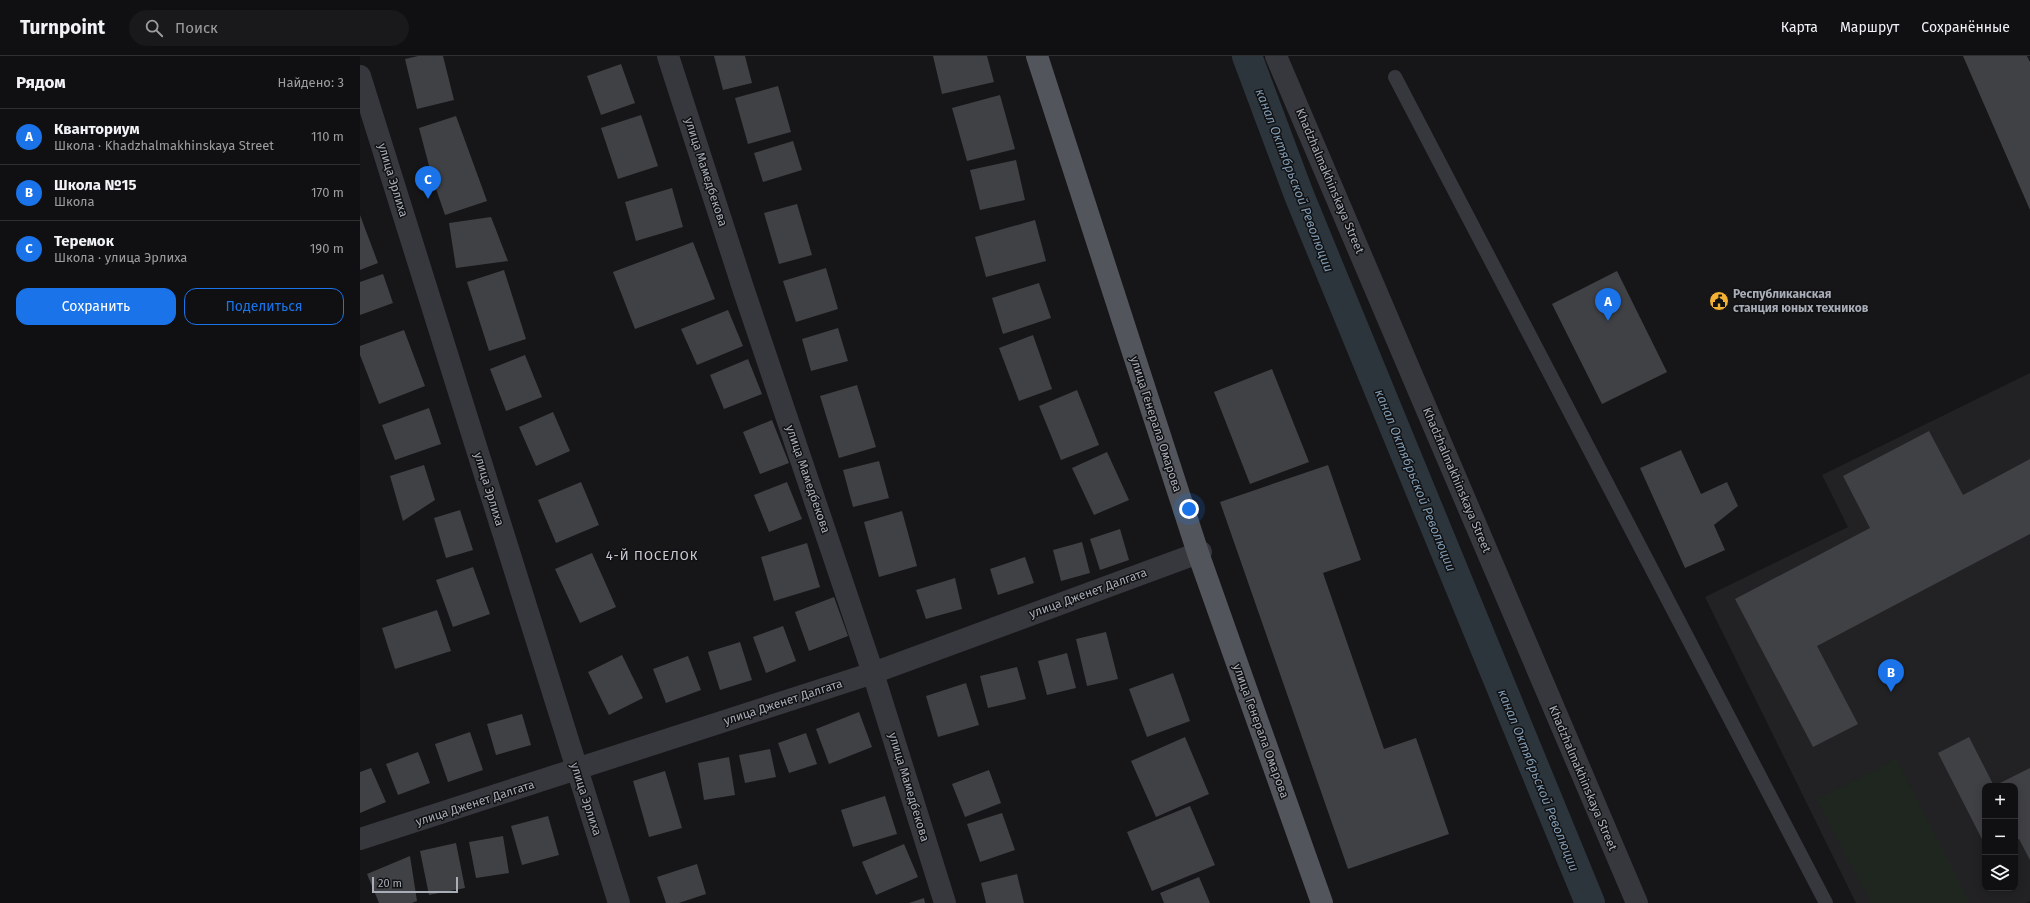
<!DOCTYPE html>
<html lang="ru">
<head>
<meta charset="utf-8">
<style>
  body { margin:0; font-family:"Fira Sans",sans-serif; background:#19191b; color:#f1f3f6 }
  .controls { position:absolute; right:12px; bottom:12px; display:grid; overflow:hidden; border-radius:8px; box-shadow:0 2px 10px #0003 }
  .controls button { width:36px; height:36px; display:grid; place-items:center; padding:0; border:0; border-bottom:1px solid #303032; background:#101012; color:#f1f3f6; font:20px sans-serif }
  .scale { position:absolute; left:12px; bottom:10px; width:86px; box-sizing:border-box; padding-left:4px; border:2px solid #a8adb8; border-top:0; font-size:11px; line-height:14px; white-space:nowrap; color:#a8adb8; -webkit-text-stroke:3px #111113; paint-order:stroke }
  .you { position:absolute; left:829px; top:453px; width:14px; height:14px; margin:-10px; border:3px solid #fff; border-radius:50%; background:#1a73e8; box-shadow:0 0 0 6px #1a73e833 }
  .badge { display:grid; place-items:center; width:26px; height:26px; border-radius:50%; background:#1a73e8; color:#fff; font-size:13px; font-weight:700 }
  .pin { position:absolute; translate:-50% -33px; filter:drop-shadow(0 1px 2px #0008) }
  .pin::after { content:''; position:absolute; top:21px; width:14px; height:12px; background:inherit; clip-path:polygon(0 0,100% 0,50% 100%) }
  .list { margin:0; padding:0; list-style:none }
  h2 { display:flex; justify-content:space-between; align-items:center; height:52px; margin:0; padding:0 16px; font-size:17px }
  h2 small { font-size:13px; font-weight:400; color:#9c9d9f }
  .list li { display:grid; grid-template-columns:26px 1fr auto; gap:12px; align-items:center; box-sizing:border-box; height:56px; padding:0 16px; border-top:1px solid #303032 }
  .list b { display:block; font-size:15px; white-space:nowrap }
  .list p { margin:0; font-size:13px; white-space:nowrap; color:#9c9d9f }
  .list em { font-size:13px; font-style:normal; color:#9c9d9f }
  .actions { display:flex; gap:8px; padding:12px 16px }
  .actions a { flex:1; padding:9px 0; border:1px solid #1a73e8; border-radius:12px; text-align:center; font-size:14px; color:#1a73e8 }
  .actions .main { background:#1a73e8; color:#fff }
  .icon { flex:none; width:22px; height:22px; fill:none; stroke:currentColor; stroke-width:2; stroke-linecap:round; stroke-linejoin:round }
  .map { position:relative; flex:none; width:1670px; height:847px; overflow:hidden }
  header { display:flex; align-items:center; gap:24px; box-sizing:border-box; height:56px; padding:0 20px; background:#101012; border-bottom:1px solid #303032 }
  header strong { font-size:19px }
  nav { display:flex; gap:22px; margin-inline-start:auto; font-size:14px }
  .search { width:280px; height:36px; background:#19191b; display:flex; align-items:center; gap:10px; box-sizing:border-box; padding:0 14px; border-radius:22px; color:#9c9d9f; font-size:15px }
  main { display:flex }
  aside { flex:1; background:#101012 }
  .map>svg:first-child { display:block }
  .built { fill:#222225; fill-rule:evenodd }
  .green { fill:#1e261f }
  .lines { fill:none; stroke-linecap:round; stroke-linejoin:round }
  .canal { stroke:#2c353c; stroke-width:30 }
  .building { fill:#404145 }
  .lane { stroke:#37383d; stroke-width:14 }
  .street { stroke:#37383d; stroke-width:22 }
  .primary { stroke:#53555c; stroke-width:22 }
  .labels { text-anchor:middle; stroke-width:3; stroke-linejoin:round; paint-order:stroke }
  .street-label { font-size:12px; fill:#a8adb8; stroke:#111113 }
  .poi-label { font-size:12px; font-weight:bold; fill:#a8adb8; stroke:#111113; text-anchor:start }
  .water-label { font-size:13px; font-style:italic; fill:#7f9bb3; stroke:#111113 }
  .neighbourhood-label { font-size:13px; letter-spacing:1px; fill:#c9ccd4; stroke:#111113 }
</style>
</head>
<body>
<header>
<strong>Turnpoint</strong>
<div class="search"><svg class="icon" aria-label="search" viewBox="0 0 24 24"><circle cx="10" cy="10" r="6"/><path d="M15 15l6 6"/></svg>Поиск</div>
<nav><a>Карта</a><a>Маршрут</a><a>Сохранённые</a></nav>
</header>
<main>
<aside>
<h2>Рядом<small>Найдено: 3</small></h2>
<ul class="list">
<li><span class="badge">A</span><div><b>Кванториум</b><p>Школа · Khadzhalmakhinskaya Street</p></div><em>110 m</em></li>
<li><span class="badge">B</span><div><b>Школа №15</b><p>Школа</p></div><em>170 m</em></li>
<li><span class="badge">C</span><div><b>Теремок</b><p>Школа · улица Эрлиха</p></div><em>190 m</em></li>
</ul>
<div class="actions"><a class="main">Сохранить</a><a>Поделиться</a></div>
</aside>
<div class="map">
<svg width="1670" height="847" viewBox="0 0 1670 847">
  <rect width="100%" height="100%" fill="#161618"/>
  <path class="built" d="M 1670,317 L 1670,845 L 1666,847 L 1496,847 L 1345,541 L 1488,471 L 1462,419 ZM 1625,730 L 1655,730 L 1655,832 L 1625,832 Z"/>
  <path class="green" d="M 1536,703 L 1610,847 L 1511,847 L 1457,743 Z"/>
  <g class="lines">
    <path class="canal" d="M 887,0 L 939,139 L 1230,847"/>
  </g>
  <g class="building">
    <path d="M 58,0 L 83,0 L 94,44 L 57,53 L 45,3 Z"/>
    <path d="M 354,0 L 385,0 L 392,27 L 363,34 Z"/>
    <path d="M 573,0 L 627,0 L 634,26 L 582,38 Z"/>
    <path d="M 1603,0 L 1667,0 L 1670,6 L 1670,154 Z"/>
    <path d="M 261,8 L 275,47 L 241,59 L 227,20 Z"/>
    <path d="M 418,30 L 431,76 L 388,88 L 375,42 Z"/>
    <path d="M 640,39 L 655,93 L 607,105 L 592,52 Z"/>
    <path d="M 281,59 L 298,110 L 258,123 L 241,72 Z"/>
    <path d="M 96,60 L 127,145 L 85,159 L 72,121 L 59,72 Z"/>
    <path d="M 433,85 L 442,114 L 403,126 L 394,97 Z"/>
    <path d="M 656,104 L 665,144 L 620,154 L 610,114 Z"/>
    <path d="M 312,132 L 323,171 L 276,185 L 265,146 Z"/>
    <path d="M 437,148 L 452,199 L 419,208 L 404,157 Z"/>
    <path d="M 0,159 L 18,207 L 0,214 Z"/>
    <path d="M 131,161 L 148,205 L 96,212 L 89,167 Z"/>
    <path d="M 675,164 L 686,205 L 626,221 L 615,181 Z"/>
    <path d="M 333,186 L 355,243 L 275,273 L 253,216 Z"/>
    <path d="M 466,212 L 478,253 L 436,266 L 423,225 Z"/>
    <path d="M 144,214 L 166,283 L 129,295 L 107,226 Z"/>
    <path d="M 1257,215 L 1307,316 L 1242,348 L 1192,248 Z"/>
    <path d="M 23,218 L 33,247 L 0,259 L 0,226 Z"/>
    <path d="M 679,227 L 691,262 L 643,278 L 632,242 Z"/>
    <path d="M 368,254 L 383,290 L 337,309 L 321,273 Z"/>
    <path d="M 478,272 L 488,305 L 451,315 L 442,283 Z"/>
    <path d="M 44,274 L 65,330 L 19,348 L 0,299 L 0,290 Z"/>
    <path d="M 673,279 L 692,333 L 659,345 L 639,292 Z"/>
    <path d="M 165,299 L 182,341 L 146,355 L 130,313 Z"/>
    <path d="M 388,303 L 402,338 L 364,353 L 350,319 Z"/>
    <path d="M 912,313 L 949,406 L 890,428 L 854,336 Z"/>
    <path d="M 497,329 L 516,391 L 479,402 L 460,340 Z"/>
    <path d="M 717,334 L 739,389 L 701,404 L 679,350 Z"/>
    <path d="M 69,352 L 81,388 L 35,404 L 22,369 Z"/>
    <path d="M 193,356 L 210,395 L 176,410 L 159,371 Z"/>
    <path d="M 412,364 L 429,407 L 400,418 L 383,376 Z"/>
    <path d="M 1569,375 L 1603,439 L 1670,403 L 1670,478 L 1457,590 L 1498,668 L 1453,691 L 1375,543 L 1510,472 L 1483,420 Z"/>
    <path d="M 1321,394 L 1341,438 L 1367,426 L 1378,450 L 1354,469 L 1365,494 L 1325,512 L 1280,412 Z"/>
    <path d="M 747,396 L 769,444 L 734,459 L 712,412 Z"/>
    <path d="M 519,405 L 529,442 L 493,451 L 483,414 Z"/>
    <path d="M 64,409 L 75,444 L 43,465 L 30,420 Z"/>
    <path d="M 968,409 L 1001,504 L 963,517 L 1024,693 L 1056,682 L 1089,778 L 988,813 L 860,446 Z"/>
    <path d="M 221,426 L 239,469 L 196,487 L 178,444 Z"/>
    <path d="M 427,426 L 442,463 L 409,476 L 394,439 Z"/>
    <path d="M 100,454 L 113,494 L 86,502 L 74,462 Z"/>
    <path d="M 542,455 L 557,510 L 519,521 L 504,466 Z"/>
    <path d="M 760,473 L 769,504 L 740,514 L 730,483 Z"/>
    <path d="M 722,486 L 730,517 L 701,525 L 693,494 Z"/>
    <path d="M 447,487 L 460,531 L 414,545 L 401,501 Z"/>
    <path d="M 232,497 L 256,551 L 220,567 L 195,513 Z"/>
    <path d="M 665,501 L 674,527 L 638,539 L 630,513 Z"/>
    <path d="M 113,511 L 130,558 L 93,571 L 76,524 Z"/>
    <path d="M 595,522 L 602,553 L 566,563 L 556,534 Z"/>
    <path d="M 474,541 L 488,580 L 449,595 L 435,556 Z"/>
    <path d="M 77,554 L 91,595 L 35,613 L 22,572 Z"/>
    <path d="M 423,570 L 436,605 L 406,617 L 393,581 Z"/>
    <path d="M 746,576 L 758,623 L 727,630 L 716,583 Z"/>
    <path d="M 380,586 L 392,624 L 360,634 L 348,596 Z"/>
    <path d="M 707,597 L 716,632 L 687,639 L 678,605 Z"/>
    <path d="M 262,599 L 283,642 L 249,659 L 228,616 Z"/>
    <path d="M 328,600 L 341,634 L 306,647 L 293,613 Z"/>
    <path d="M 657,611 L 666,643 L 628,652 L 620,620 Z"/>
    <path d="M 813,617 L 830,665 L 787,681 L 769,633 Z"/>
    <path d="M 606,627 L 619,669 L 578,681 L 566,640 Z"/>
    <path d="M 499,656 L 512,691 L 469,708 L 456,673 Z"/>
    <path d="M 162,658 L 171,689 L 136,699 L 127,668 Z"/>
    <path d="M 110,676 L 123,714 L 88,726 L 75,688 Z"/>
    <path d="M 446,677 L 457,708 L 429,717 L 418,687 Z"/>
    <path d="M 825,681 L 849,738 L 796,761 L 771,705 Z"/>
    <path d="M 1609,681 L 1634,730 L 1670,712 L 1670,804 L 1659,783 L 1655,785 L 1655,730 L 1625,730 L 1625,789 L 1578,697 Z"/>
    <path d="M 410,693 L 416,721 L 385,727 L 379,699 Z"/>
    <path d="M 58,696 L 70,727 L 38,739 L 26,708 Z"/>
    <path d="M 369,701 L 375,739 L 344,744 L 338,707 Z"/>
    <path d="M 11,712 L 26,746 L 0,757 L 0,716 Z"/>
    <path d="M 629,714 L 641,747 L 605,761 L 592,728 Z"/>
    <path d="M 305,715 L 322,772 L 289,781 L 273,725 Z"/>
    <path d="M 525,740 L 537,778 L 493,791 L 481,754 Z"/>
    <path d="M 830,750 L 855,809 L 792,835 L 767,776 Z"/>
    <path d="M 642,757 L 655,794 L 620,806 L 607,768 Z"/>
    <path d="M 188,760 L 199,799 L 162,809 L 151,770 Z"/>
    <path d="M 143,780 L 149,817 L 116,822 L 109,786 Z"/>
    <path d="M 96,787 L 105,832 L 69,839 L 60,795 Z"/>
    <path d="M 544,788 L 558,821 L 516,839 L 502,806 Z"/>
    <path d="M 50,800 L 57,845 L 52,847 L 19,847 L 7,818 Z"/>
    <path d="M 337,808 L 346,838 L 319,847 L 306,847 L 297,821 Z"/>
    <path d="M 657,818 L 664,847 L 626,847 L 621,827 Z"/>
    <path d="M 839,821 L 850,847 L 804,847 L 800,837 Z"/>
    <path d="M 564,842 L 565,847 L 549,847 Z"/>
  </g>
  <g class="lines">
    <path class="lane" d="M 1035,21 L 1466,847"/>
    <g class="street">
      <path d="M 308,0 L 384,235 L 513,617 L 585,847"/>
      <path d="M 916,0 L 1277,847"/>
      <path d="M 0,20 L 259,847"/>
      <path d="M 0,783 L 513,617 L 841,496"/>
    </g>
    <path class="primary" d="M 677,0 L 838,497 L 962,847"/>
  </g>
  <defs>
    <g id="civic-disc" transform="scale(1)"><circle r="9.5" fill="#f2b134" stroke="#111113"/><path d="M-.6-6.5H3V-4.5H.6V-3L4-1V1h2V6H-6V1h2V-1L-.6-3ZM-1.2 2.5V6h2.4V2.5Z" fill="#111"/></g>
  </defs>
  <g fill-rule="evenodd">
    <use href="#civic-disc" x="1359" y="245"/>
  </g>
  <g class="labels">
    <g class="street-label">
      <text transform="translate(346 116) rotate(72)" y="4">улица Мамедбекова</text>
      <text transform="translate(33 124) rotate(73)" y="4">улица Эрлиха</text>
      <text transform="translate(970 125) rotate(67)" y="4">Khadzhalmakhinskaya Street</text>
      <text transform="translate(796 368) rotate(72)" y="4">улица Генерала Омарова</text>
      <text transform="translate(448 423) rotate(71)" y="4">улица Мамедбекова</text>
      <text transform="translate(1097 424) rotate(67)" y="4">Khadzhalmakhinskaya Street</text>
      <text transform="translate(129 433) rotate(73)" y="4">улица Эрлиха</text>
      <text transform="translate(728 537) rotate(-20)" y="4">улица Дженет Далгата</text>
      <text transform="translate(423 646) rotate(-18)" y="4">улица Дженет Далгата</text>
      <text transform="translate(901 675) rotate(70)" y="4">улица Генерала Омарова</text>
      <text transform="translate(1223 722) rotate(67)" y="4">Khadzhalmakhinskaya Street</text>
      <text transform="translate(549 731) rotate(73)" y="4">улица Мамедбекова</text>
      <text transform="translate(226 743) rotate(72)" y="4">улица Эрлиха</text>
      <text transform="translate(115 747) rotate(-18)" y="4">улица Дженет Далгата</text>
    </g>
    <g class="poi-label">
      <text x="1373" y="242">Республиканская<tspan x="1373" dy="14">станция юных техников</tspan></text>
    </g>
    <g class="water-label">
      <text transform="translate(935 124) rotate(69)" y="5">канал Октябрьской Революции</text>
      <text transform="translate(1056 424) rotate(68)" y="5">канал Октябрьской Революции</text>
      <text transform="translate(1179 724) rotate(68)" y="5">канал Октябрьской Революции</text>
    </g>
    <g class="neighbourhood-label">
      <text x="292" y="504">4-Й ПОСЕЛОК</text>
    </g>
  </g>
</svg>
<div class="controls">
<button>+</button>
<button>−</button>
<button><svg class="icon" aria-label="layers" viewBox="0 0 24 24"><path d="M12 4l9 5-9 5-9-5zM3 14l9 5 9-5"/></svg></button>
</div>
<div class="scale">20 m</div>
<div class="you"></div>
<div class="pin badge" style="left:1248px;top:265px">A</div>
<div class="pin badge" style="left:1531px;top:636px">B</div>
<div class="pin badge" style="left:68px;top:143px">C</div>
</div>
</main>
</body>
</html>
